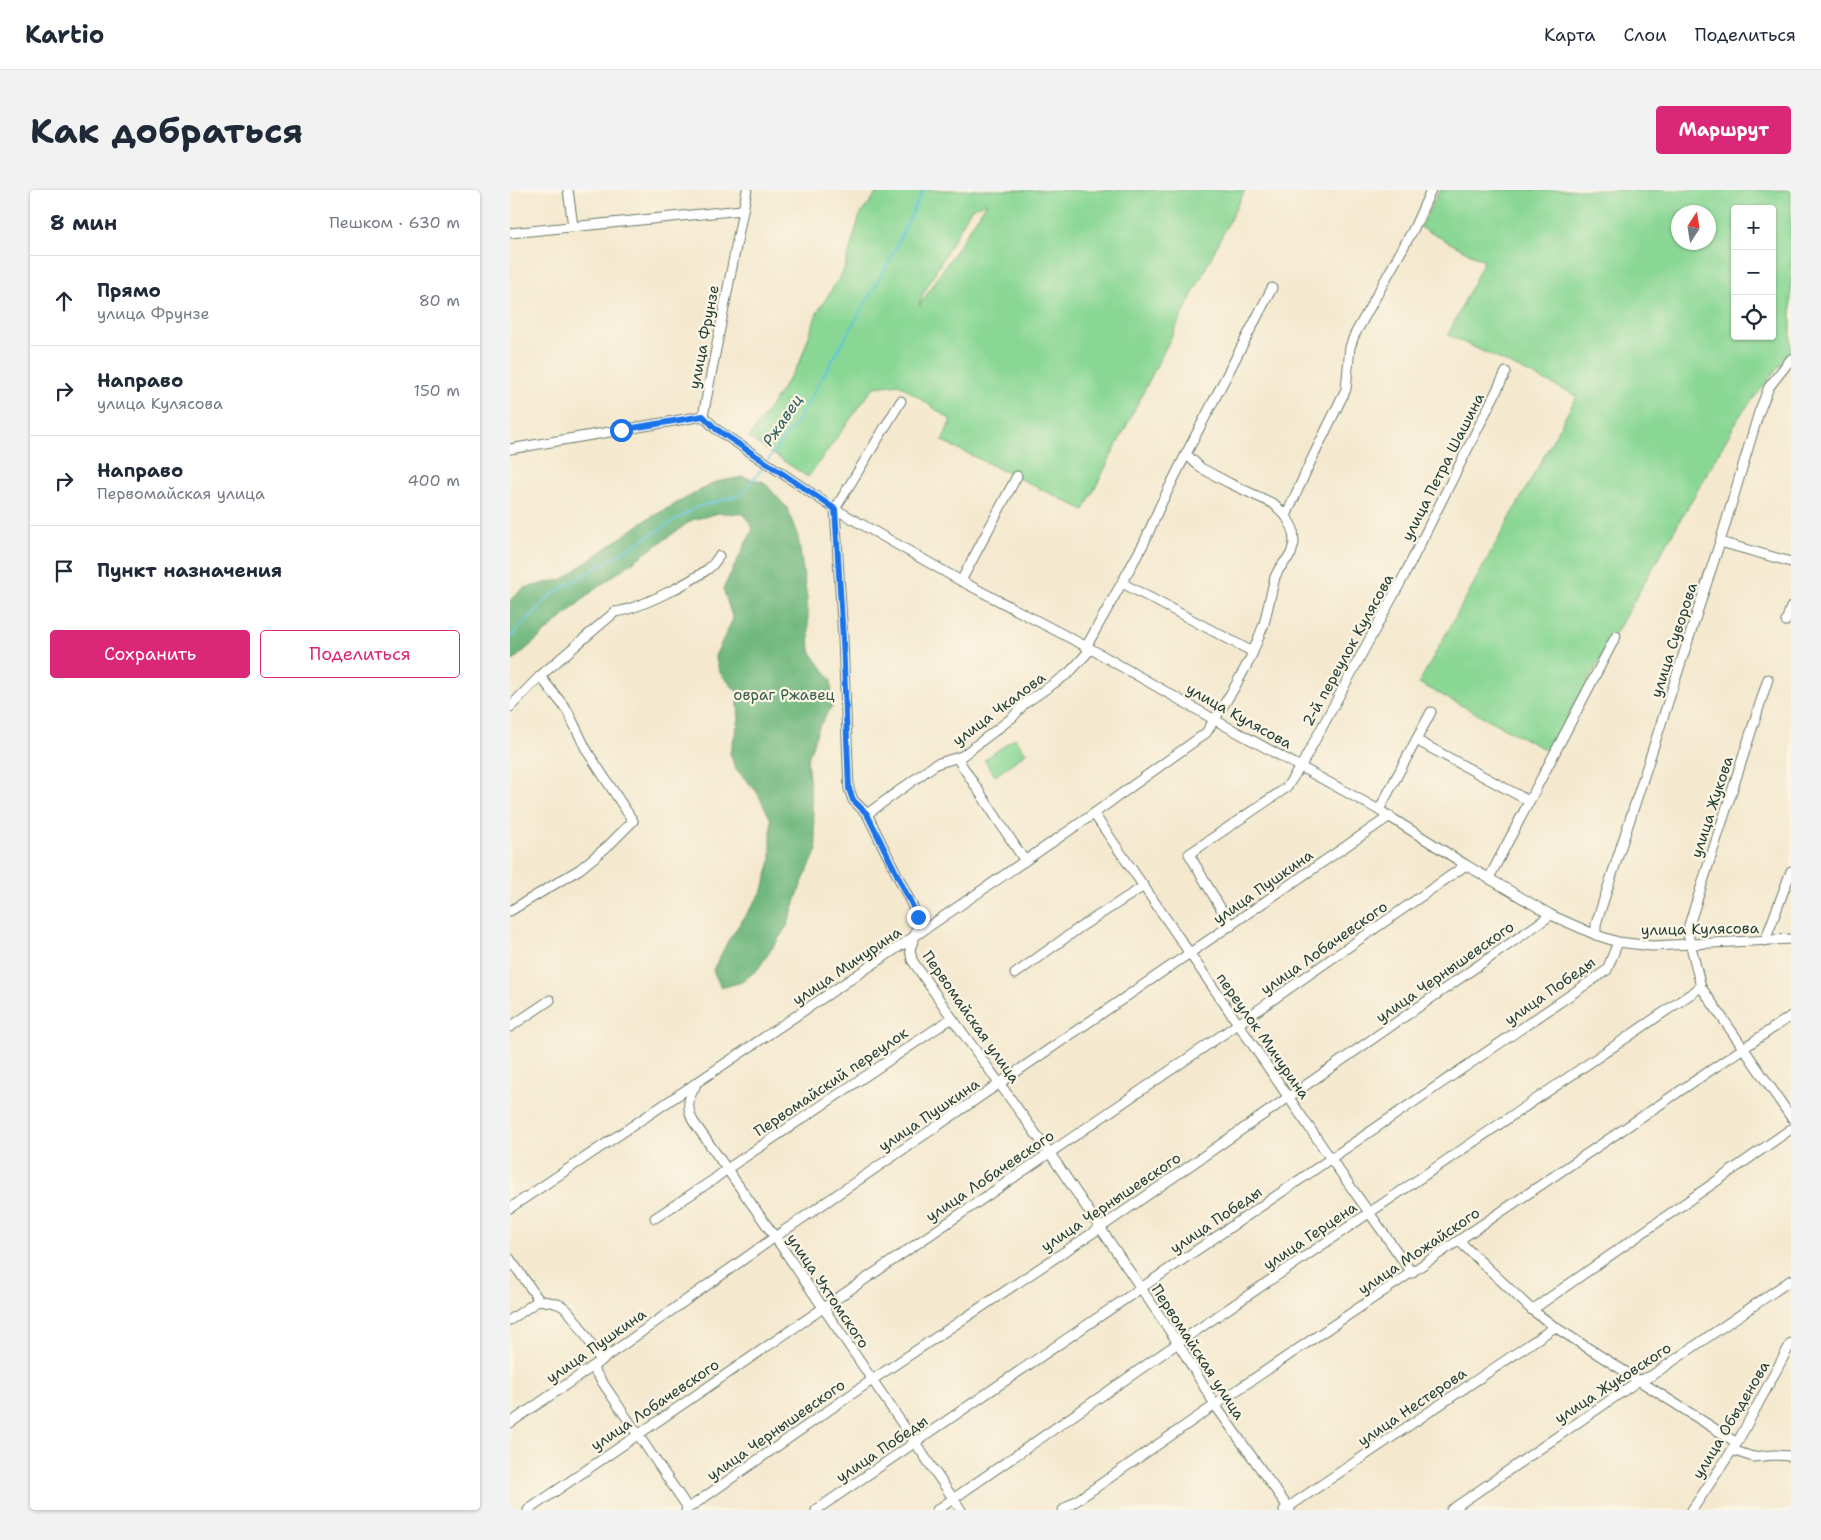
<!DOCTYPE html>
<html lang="ru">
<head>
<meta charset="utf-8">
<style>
  body { margin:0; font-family:"Shantell Sans",sans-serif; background:#f2f2f3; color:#1f2937 }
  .controls { position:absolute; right:15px; top:15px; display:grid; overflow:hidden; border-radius:5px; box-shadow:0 1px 4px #0004 }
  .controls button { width:45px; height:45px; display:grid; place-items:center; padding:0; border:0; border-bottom:1px solid #e0e1e3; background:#fff; color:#1f2937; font:25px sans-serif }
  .compass { position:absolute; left:1161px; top:15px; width:45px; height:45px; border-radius:50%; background:#fff; box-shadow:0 1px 4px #0004; rotate:12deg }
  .stop { position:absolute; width:15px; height:15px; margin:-11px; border:4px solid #1a73e8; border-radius:50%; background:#fff }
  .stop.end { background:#1a73e8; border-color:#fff; box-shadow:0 1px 5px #0008 }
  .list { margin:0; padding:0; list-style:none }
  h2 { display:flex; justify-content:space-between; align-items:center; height:65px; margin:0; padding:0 20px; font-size:21px }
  h2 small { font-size:16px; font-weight:400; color:#747a83 }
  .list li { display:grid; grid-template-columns:32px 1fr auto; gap:15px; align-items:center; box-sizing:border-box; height:90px; padding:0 20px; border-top:1px solid #e0e1e3 }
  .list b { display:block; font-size:19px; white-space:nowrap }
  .list p { margin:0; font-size:16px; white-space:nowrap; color:#747a83 }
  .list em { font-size:16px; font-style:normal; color:#747a83 }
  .actions { display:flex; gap:10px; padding:15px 20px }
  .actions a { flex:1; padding:11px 0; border:1px solid #db2777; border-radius:5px; text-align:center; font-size:18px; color:#db2777 }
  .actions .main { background:#db2777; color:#fff }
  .icon { flex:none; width:28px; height:28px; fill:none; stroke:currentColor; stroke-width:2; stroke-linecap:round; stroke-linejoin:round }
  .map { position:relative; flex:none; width:1281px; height:1320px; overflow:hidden; border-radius:5px }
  header { display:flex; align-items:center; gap:30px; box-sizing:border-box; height:70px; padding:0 25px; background:#fff; border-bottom:1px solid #e0e1e3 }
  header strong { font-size:24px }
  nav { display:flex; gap:28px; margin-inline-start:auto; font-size:18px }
  .intro { display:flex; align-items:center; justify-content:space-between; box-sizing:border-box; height:120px; padding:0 30px }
  h1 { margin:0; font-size:35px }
  .button { padding:12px 22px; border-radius:5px; background:#db2777; color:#fff; font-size:18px; font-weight:700 }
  main { display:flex; gap:30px; padding:0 30px }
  aside { flex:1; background:#fff; border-radius:5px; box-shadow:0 1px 4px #0004 }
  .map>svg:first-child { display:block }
  .green { fill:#8ad795; stroke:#548a64; fill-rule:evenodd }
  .forest { fill:#6fb87e; stroke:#477a59 }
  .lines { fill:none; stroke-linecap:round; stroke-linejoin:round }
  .stream { stroke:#5cc6d8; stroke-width:2 }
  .minor-casing { stroke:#6a796a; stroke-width:11 }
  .minor { stroke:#fff; stroke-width:9 }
  .route { stroke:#1a73e8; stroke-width:6 }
  .labels { text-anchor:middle; stroke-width:4.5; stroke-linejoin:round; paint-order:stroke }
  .street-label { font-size:15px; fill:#1f3d34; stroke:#fcf5e5 }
  .park-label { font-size:15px; fill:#345c47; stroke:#fcf5e5 }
  .water-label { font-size:16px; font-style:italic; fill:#2e5f5d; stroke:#fcf5e5 }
</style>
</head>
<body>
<header>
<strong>Kartio</strong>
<nav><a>Карта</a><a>Слои</a><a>Поделиться</a></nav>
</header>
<div class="intro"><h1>Как добраться</h1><a class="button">Маршрут</a></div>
<main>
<aside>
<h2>8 мин<small>Пешком · 630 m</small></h2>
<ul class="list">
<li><svg class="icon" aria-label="ahead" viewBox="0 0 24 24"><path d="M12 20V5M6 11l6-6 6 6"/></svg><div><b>Прямо</b><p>улица Фрунзе</p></div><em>80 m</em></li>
<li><svg class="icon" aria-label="right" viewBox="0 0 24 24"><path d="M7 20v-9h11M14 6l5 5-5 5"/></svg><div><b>Направо</b><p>улица Кулясова</p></div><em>150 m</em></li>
<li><svg class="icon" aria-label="right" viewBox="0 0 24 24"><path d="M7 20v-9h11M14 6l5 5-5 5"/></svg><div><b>Направо</b><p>Первомайская улица</p></div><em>400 m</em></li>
<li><svg class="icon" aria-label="arrive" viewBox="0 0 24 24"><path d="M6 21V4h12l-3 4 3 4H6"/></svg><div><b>Пункт назначения</b></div></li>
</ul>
<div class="actions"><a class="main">Сохранить</a><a>Поделиться</a></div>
</aside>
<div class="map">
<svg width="1281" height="1320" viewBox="0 0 1281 1320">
  <rect width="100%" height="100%" fill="#fcf5e5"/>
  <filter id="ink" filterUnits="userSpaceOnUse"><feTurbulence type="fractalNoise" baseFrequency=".02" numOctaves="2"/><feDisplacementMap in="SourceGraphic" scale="10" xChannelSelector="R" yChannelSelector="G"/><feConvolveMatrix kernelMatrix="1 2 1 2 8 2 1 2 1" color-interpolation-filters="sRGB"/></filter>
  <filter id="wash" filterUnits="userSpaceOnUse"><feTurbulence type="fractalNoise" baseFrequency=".0096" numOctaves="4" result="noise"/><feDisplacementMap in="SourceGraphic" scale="20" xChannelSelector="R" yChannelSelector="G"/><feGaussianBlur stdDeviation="1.12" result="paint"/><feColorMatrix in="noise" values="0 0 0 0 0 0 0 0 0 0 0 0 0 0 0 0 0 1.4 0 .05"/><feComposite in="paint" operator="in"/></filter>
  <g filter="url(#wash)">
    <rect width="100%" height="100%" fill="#f4e9cf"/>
    <g class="green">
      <path d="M 369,0 L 735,0 L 574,320 L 432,251 L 441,230 L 389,194 L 364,197 L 298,287 L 239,248 L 290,172 L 307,123 L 334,80 L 350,25 ZM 476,13 L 476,14 L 409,116 L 412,106 L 461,19 Z"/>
      <path d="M 930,0 L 1281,0 L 1281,162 L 1231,224 L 1038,561 L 909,493 L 1067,206 L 938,145 L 974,71 L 910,37 ZM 1225,19 L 1262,19 L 1262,146 L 1225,146 ZM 1168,22 L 1198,22 L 1198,52 L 1168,52 Z"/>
      <path d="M 505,548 L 516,563 L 485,586 L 474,570 Z"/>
    </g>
    <path class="forest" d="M 233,287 L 254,292 L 277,318 L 288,347 L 297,408 L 300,461 L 321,490 L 322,516 L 309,537 L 297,571 L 307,660 L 291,695 L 277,736 L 248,779 L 232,792 L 211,798 L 203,780 L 218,751 L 253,700 L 261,670 L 261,630 L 247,602 L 225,578 L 220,563 L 229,529 L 227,502 L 210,483 L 205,466 L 223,429 L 213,399 L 243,339 L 234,324 L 209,323 L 182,330 L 85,399 L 0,473 L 0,410 L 14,398 L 53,389 L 134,331 L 206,292 Z"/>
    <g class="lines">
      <g class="stream">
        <path d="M 258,270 L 286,233 L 378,74 L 413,0"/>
        <path d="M 0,448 L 41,405 L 187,317 L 231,305 L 254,276"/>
      </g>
    </g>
  </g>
  <g filter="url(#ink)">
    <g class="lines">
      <g class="minor-casing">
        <g id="minor">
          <path d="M 58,0 L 63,36"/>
          <path d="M 0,43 L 232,20"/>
          <path d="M 391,211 L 325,319 L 333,449 L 339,599 L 343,610 L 357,624 L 408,727 L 405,746 L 400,759 L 402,770 L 442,828 L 539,962 L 668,1153 L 705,1215 L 780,1320"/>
          <path d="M 193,226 L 206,239 L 325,319 L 451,391 L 581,459 L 705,530 L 869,620 L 956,675 L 1041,725 L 1086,745 L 1108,752 L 1142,756 L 1281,749"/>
          <path d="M 193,226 L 237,0"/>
          <path d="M 0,259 L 193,226"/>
          <path d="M 776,326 L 799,275 L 836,199 L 840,157 L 844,146 L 904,38 L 921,0"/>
          <path d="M 1210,352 L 1281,372"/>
          <path d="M 451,391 L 507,286"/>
          <path d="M 612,393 L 743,462"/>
          <path d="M 1276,431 L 1281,417"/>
          <path d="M 576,457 L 634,353 L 650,316 L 676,264 L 762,98"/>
          <path d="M 1258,489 L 1179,735 L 1178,744 L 1191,797 L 1281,927"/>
          <path d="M 0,517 L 30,486 L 105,422 C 129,419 179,393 198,379 C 203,375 206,371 209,366"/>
          <path d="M 906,550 L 1019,611"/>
          <path d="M 447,568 L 515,671"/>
          <path d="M 869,620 L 921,522"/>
          <path d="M 357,624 L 426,574 L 452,566 L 503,527 L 514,514 L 559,483 L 581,459"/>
          <path d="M 584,624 L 821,969 L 902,1083"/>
          <path d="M 979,688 L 1106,446"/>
          <path d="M 0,721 L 70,679 L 98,656 L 123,631 L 77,561 L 57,520 L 30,486"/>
          <path d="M 721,736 L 679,664 L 776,598 L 791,576 L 895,384 L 996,182"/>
          <path d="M 1086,745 L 1086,734 L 1210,352 L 1249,222 L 1259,197 L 1281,169"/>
          <path d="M 1255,751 L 1281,681"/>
          <path d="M 505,784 L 569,738 L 634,696"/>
          <path d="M 0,837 L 40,810"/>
          <path d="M 185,897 C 177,909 177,919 183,931 L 265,1047 L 451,1320"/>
          <path d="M 0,1018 L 405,746 L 579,627 L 696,543 L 723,500 L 740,469 L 754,434 L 765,387 L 769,379 L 781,364 L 784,353 L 783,339 L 776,326 L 764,314 L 719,293 L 691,278 L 676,264"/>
          <path d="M 145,1028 L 203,990 L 217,979 L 442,828"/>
          <path d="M 949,1051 L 1022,1120 L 1045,1137 L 1227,1253"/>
          <path d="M 0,1069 L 29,1110 C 36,1112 46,1112 52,1116 C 64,1123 83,1158 91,1171"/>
          <path d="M 1022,1120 L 1281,939"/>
          <path d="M 0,1130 L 29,1110"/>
          <path d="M 82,1177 L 178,1318"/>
          <path d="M 0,1233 L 82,1177 L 265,1047 L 880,626"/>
          <path d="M 1222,1260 L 1243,1267 L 1264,1265 L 1281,1266"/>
          <path d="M 18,1320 L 728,834 L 956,675"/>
          <path d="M 176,1320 L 362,1190 L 590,1038 L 1041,725"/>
          <path d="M 306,1320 L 1097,780 L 1108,752"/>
          <path d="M 427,1320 L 668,1153 L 1191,797"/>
          <path d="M 553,1320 L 705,1215 L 1281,826"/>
          <path d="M 774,1320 L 1045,1137"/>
          <path d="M 941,1320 L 1128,1191 L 1141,1186 L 1281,1090"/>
          <path d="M 1182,1320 L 1227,1253 L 1281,1153"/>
        </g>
      </g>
      <use href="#minor" class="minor"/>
    </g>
  </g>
  <g class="lines" filter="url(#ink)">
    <path class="route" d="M 111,240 L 193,226 L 206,239 L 325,319 L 333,449 L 339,599 L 343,610 L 357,624 L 408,727"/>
  </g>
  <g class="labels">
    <g class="street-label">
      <text transform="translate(194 147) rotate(-79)" y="5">улица Фрунзе</text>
      <text transform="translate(933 277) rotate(-63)" y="5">улица Петра Шашина</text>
      <text transform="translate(1164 450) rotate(-72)" y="5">улица Суворова</text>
      <text transform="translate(838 460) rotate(-61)" y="5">2-й переулок Кулясова</text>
      <text transform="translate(489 519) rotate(-37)" y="5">улица Чкалова</text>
      <text transform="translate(729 526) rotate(29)" y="5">улица Кулясова</text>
      <text transform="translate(1202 617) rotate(-72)" y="5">улица Жукова</text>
      <text transform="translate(753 697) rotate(-35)" y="5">улица Пушкина</text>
      <text transform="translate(1190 739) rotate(-1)" y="5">улица Кулясова</text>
      <text transform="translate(814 758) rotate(-35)" y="5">улица Лобачевского</text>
      <text transform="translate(337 776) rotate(-34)" y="5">улица Мичурина</text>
      <text transform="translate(935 782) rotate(-35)" y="5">улица Чернышевского</text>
      <text transform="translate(1040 801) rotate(-35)" y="5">улица Победы</text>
      <text transform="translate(461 827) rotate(55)" y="5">Первомайская улица</text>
      <text transform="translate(753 846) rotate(55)" y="5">переулок Мичурина</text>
      <text transform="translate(321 892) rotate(-34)" y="5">Первомайский переулок</text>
      <text transform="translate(419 925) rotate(-34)" y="5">улица Пушкина</text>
      <text transform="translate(480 986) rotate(-34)" y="5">улица Лобачевского</text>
      <text transform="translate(601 1012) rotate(-34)" y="5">улица Чернышевского</text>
      <text transform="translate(706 1030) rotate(-34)" y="5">улица Победы</text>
      <text transform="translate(800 1046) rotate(-34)" y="5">улица Герцена</text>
      <text transform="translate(909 1061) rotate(-34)" y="5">улица Можайского</text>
      <text transform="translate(318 1101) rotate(56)" y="5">улица Ухтомского</text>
      <text transform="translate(86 1156) rotate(-35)" y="5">улица Пушкина</text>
      <text transform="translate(688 1162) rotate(57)" y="5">Первомайская улица</text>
      <text transform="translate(1103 1193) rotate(-33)" y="5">улица Жуковского</text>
      <text transform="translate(145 1215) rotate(-34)" y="5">улица Лобачевского</text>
      <text transform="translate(902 1217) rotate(-34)" y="5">улица Нестерова</text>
      <text transform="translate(1221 1230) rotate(-59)" y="5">улица Обыденова</text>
      <text transform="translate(266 1240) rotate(-35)" y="5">улица Чернышевского</text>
      <text transform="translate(372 1259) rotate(-34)" y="5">улица Победы</text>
    </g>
    <g class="park-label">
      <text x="274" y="510">овраг Ржавец</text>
    </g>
    <g class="water-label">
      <text transform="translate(272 230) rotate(-56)" y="6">Ржавец</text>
    </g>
  </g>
</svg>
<div class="controls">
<button>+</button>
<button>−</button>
<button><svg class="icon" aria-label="locate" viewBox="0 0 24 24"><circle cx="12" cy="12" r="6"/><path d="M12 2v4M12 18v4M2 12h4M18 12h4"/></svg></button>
</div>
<svg class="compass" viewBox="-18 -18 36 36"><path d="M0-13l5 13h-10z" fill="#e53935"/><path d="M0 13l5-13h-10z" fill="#747a83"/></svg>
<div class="stop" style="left:111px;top:240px"></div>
<div class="stop end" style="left:408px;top:727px"></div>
</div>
</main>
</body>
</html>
